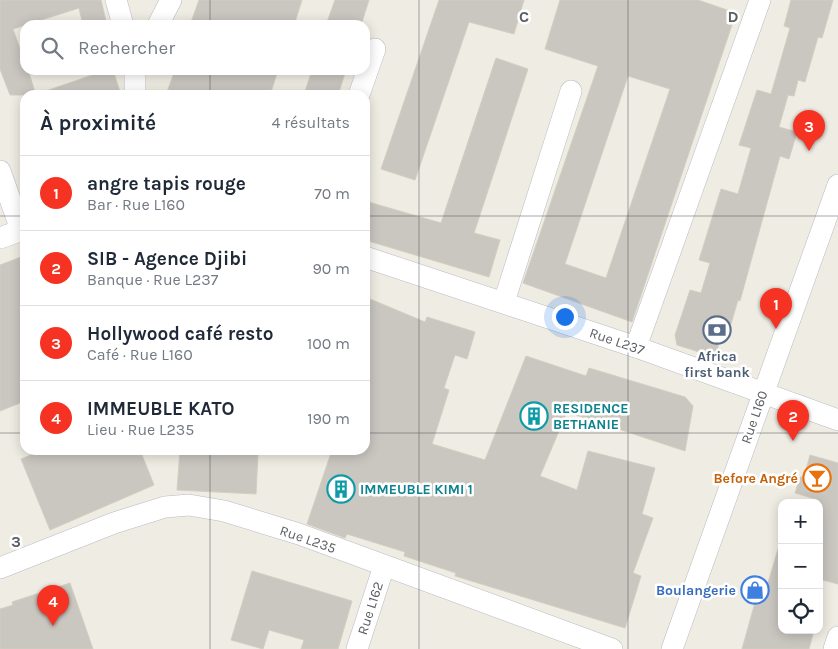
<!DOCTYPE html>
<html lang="fr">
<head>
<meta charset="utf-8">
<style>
  body { margin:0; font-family:Karla,sans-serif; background:#f6f6f7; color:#1f2937 }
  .controls { position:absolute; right:15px; bottom:15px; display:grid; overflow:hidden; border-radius:10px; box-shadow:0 2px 12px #0003 }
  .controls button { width:45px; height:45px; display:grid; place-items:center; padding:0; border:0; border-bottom:1px solid #e0e1e3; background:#fff; color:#1f2937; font:25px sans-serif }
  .you { position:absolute; left:564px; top:316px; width:18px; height:18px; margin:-12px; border:4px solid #fff; border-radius:50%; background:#1a73e8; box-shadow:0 0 0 8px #1a73e833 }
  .badge { display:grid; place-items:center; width:32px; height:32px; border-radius:50%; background:#f63322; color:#fff; font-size:16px; font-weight:700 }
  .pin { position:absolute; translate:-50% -41px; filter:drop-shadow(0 1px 2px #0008) }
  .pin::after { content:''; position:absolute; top:26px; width:18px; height:15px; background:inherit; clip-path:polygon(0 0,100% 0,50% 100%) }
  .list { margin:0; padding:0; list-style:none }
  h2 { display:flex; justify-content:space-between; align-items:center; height:65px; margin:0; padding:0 20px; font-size:21px }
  h2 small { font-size:16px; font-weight:400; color:#747a83 }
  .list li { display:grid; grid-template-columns:32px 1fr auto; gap:15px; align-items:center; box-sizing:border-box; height:75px; padding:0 20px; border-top:1px solid #e0e1e3 }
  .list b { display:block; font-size:19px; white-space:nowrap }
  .list p { margin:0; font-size:16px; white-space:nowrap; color:#747a83 }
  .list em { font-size:16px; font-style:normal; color:#747a83 }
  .icon { flex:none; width:28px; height:28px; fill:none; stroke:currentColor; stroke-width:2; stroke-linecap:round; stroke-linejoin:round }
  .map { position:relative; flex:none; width:838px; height:649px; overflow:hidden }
  .search { position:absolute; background:#fff; box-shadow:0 2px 12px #0003; left:20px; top:20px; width:350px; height:55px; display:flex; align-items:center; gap:12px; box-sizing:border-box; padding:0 18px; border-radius:15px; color:#747a83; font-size:19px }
  .panel { position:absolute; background:#fff; box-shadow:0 2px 12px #0003; left:20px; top:90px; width:350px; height:365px; border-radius:15px }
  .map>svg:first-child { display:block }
  .building { fill:#cac6c0; stroke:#d4cec1; fill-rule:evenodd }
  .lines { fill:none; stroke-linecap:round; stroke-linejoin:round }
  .minor-casing { stroke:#b8bbc0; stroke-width:22 }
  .minor { stroke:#fff; stroke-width:21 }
  .grid { fill:none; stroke:#5b5f65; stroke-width:1; stroke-opacity:0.55 }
  .labels { text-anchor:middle; stroke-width:5; stroke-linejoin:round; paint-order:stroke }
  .street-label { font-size:14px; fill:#5b5f65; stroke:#fff }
  .service-label { font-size:14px; font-weight:bold; fill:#4e5e75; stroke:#fff }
  .culture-label { font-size:14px; font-weight:bold; fill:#0d838f; stroke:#fff; text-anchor:start }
  .food-label { font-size:14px; font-weight:bold; fill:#c56008; stroke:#fff; text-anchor:end }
  .shop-label { font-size:14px; font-weight:bold; fill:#366cbe; stroke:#fff; text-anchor:end }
  .grid-label { font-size:16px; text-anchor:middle; font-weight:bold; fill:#5b5f65; stroke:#fff; stroke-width:5; stroke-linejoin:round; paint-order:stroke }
</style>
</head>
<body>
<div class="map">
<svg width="838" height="649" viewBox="0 0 838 649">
  <rect width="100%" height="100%" fill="#efece3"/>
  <g class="building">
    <path d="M 0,0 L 101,0 L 107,25 L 83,25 L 79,8 L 13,29 L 25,63 L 25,70 L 28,70 L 36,95 L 10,95 L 0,69 Z"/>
    <path d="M 199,0 L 302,0 L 294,25 L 190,25 Z"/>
    <path d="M 335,0 L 369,0 L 361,25 L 326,25 Z"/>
    <path d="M 439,0 L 524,0 L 514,34 L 469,22 L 415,180 L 381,169 Z"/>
    <path d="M 560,0 L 698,0 L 736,13 L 632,322 L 523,283 L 598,66 L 545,49 ZM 628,76 L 670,89 L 606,278 L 565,264 Z"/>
    <path d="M 791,0 L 833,0 L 822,38 L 818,37 L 805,82 L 798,80 L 794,96 L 788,95 L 779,127 L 797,132 L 789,159 L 780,156 L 740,301 L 738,300 L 731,324 L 725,322 L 715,357 L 677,345 L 675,335 L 690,290 L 701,293 L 710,263 L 699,260 L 721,189 L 738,194 L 751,148 L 739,145 L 757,90 L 771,94 L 790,28 L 784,26 Z"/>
    <path d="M 496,58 L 528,69 L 474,233 L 500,240 L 489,277 L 365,240 L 365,201 L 441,223 Z"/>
    <path d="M 107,70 L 113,70 L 121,95 L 43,95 L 43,92 Z"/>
    <path d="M 175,70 L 278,70 L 270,95 L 166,95 Z"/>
    <path d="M 312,70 L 346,70 L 338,95 L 304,95 Z"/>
    <path d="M 21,257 L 25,268 L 25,401 L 0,411 L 0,265 Z"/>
    <path d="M 365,299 L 370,300 L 370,299 L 425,322 L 427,317 L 475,332 L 467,359 L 455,355 L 444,388 L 449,390 L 432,444 L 485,460 L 526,356 L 586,376 L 589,368 L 685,397 L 693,406 L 685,451 L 567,412 L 540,476 L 577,490 L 588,451 L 655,468 L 642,514 L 653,518 L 633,573 L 641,576 L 625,628 L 455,576 L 456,573 L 404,556 L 405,552 L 347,534 L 345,538 L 307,524 L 332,450 L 365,450 Z"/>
    <path d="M 43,450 L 140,450 L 154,485 L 50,530 L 21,459 Z"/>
    <path d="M 180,450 L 258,454 L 256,494 L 177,490 Z"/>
    <path d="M 810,455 L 838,463 L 838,584 L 819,579 L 819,500 L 795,493 L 800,477 L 804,477 Z"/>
    <path d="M 778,549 L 782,550 L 782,630 L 814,630 L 809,649 L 742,649 L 761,581 L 768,583 Z"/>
    <path d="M 252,571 L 352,601 L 338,649 L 301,649 L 304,640 L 269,630 L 263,649 L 231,640 Z"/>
    <path d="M 70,583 L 93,649 L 0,649 L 0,609 L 13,605 L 12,602 Z"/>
  </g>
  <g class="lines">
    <g class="minor-casing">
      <g id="minor">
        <path d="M 116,0 L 123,25"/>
        <path d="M 158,25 L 171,0"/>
        <path d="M 135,70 L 135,95"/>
        <path d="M 359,95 L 375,49"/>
        <path d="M 0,171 L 21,230"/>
        <path d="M 0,238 L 25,229"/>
        <path d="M 365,257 L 636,347 L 838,420"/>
        <path d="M 504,302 L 571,91"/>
        <path d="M 636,347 L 760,0"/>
        <path d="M 0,568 L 114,523 L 165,507 L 189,505 L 224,511 L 299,534 L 612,649"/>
        <path d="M 357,649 L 384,566"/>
        <path d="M 672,649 L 838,185"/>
        <path d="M 834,649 L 838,637"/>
      </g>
    </g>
    <use href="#minor" class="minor"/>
  </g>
  <path class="grid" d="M 210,0 L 210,25M 419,0 L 419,649M 628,0 L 628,649M 210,70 L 210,95M 0,216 L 25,216M 365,216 L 838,216M 0,433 L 25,433M 365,433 L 838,433M 210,450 L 210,649"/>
  <defs>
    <g id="bank-ring" transform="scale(1.4375)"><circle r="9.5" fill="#fff" stroke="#5c6f8a" stroke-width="1.5"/><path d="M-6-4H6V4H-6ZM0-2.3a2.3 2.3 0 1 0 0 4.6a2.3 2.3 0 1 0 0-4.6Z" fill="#5c6f8a"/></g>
    <g id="building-ring" transform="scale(1.4375)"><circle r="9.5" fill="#fff" stroke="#0f9aa8" stroke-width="1.5"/><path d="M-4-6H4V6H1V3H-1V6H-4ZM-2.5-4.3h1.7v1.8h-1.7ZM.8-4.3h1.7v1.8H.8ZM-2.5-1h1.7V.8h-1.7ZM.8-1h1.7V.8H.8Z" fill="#0f9aa8"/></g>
    <g id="bar-ring" transform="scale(1.4375)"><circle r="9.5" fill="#fff" stroke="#e8710a" stroke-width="1.5"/><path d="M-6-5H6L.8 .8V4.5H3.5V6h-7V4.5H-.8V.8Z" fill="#e8710a"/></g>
    <g id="shop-ring" transform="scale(1.4375)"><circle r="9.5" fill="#fff" stroke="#3f7fe0" stroke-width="1.5"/><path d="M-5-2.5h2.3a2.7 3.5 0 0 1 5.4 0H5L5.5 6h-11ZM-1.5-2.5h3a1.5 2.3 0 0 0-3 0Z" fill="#3f7fe0"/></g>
  </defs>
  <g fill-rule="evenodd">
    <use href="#bank-ring" x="717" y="330"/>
    <use href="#building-ring" x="534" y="416"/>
    <use href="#bar-ring" x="817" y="478"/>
    <use href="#building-ring" x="341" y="489"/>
    <use href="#shop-ring" x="755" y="590"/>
  </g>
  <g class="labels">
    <g class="street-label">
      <text transform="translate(617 341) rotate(19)" y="5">Rue L237</text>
      <text transform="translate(754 417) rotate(-71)" y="5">Rue L160</text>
      <text transform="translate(308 539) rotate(19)" y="5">Rue L235</text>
      <text transform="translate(370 608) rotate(-72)" y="5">Rue L162</text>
    </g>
    <g class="service-label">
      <text x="717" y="361">Africa<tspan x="717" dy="16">first bank</tspan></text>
    </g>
    <g class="culture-label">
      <text x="553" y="413">RESIDENCE<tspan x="553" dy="16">BETHANIE</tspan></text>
      <text x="360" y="494">IMMEUBLE KIMI 1</text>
    </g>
    <g class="food-label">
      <text x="798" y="483">Before Angré</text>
    </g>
    <g class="shop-label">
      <text x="736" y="595">Boulangerie</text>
    </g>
  </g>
  <g class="grid-label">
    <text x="524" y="22">C</text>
    <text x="733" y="22">D</text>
    <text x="16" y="547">3</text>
  </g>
</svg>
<div class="controls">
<button>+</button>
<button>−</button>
<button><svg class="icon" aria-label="locate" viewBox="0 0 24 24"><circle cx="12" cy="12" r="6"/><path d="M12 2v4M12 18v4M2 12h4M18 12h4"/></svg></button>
</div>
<div class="you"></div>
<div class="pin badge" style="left:776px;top:329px">1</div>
<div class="pin badge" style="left:793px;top:441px">2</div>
<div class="pin badge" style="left:809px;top:151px">3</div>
<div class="pin badge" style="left:53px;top:626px">4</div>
<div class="search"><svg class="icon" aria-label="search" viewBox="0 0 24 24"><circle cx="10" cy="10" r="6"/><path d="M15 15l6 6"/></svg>Rechercher</div>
<section class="panel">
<h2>À proximité<small>4 résultats</small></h2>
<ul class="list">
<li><span class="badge">1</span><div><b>angre tapis rouge</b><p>Bar · Rue L160</p></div><em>70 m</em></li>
<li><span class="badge">2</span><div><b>SIB - Agence Djibi</b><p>Banque · Rue L237</p></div><em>90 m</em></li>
<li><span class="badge">3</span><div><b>Hollywood café resto</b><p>Café · Rue L160</p></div><em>100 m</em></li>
<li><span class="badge">4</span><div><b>IMMEUBLE KATO</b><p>Lieu · Rue L235</p></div><em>190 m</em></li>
</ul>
</section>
</div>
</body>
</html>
